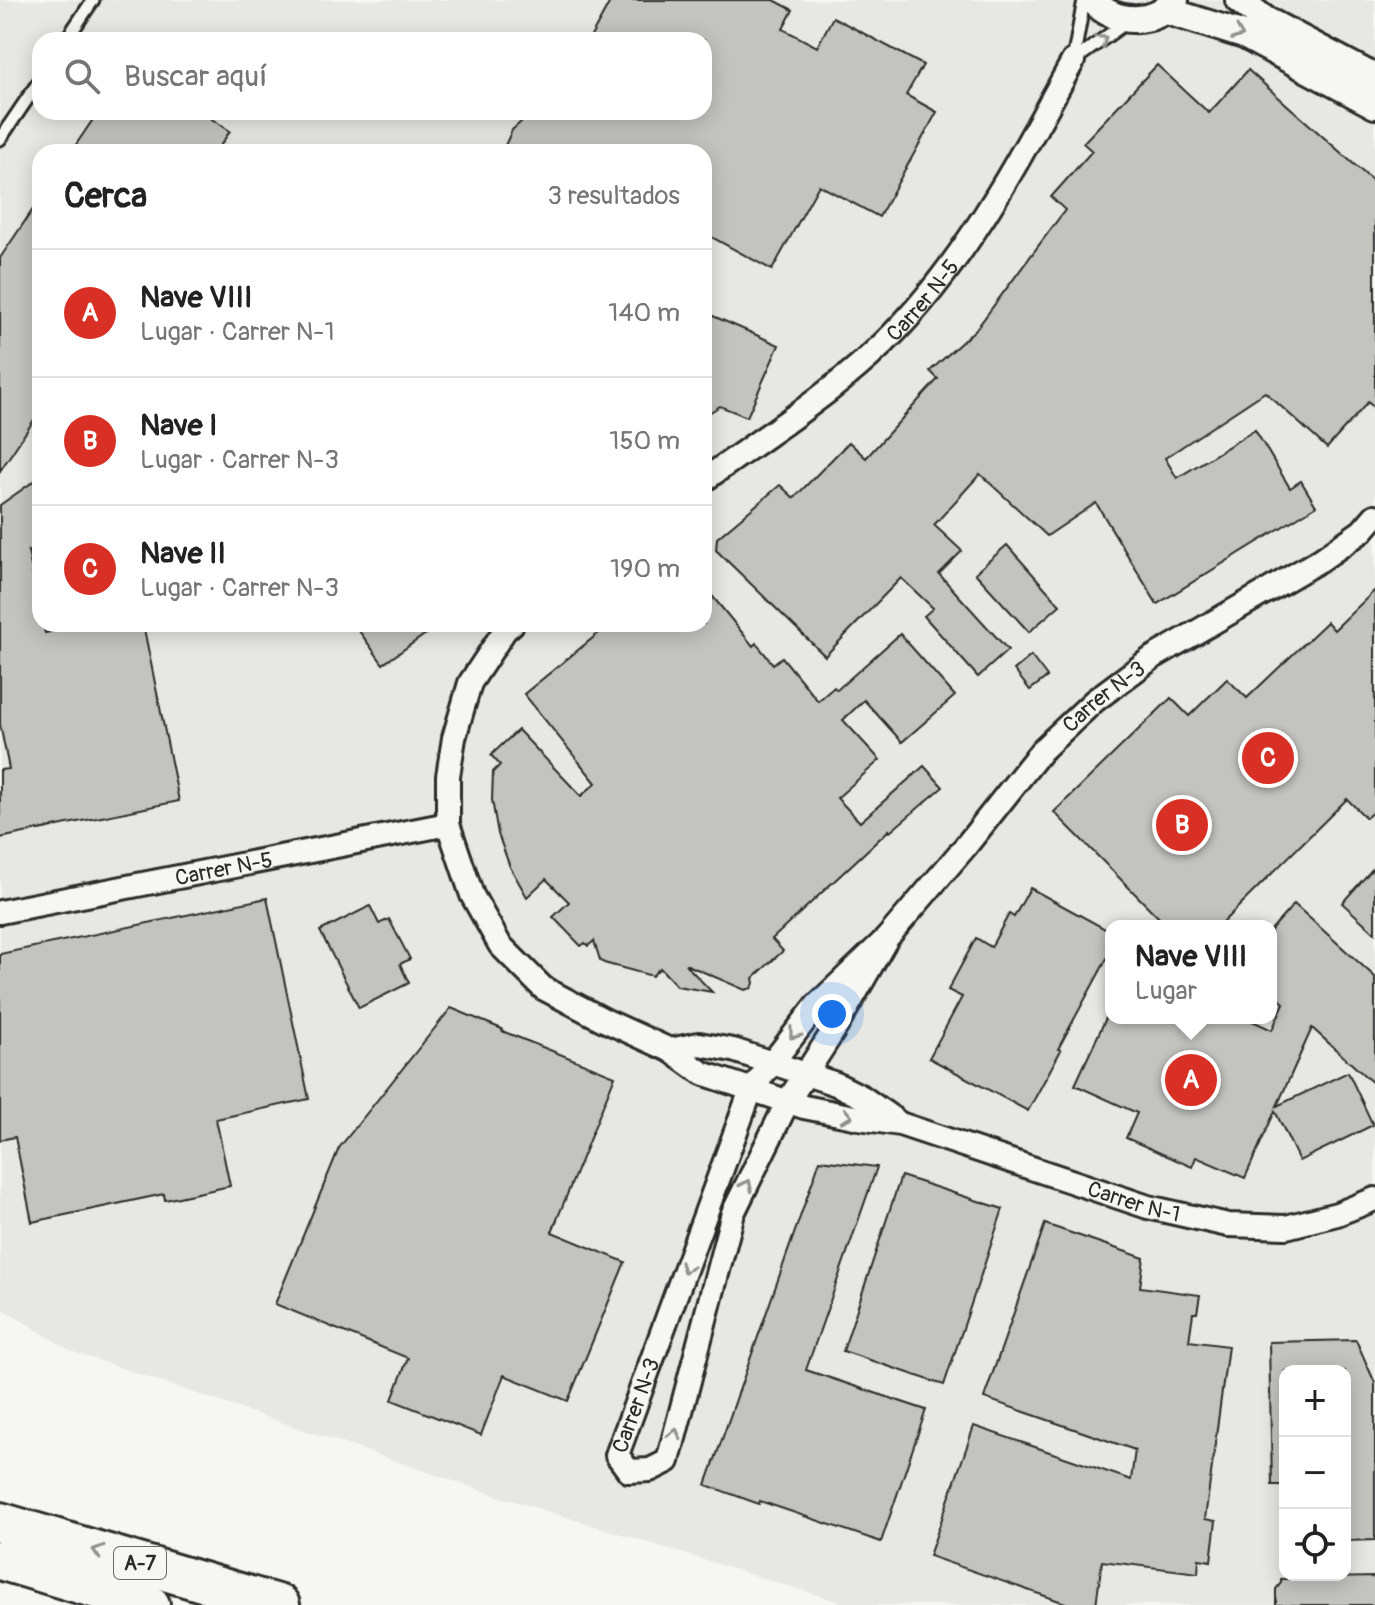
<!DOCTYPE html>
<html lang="es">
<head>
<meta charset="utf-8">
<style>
  body { margin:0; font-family:Pangolin,sans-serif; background:#f2f2f2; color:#222 }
  .controls { position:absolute; right:24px; bottom:24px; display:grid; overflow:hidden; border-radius:16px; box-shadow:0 4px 20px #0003 }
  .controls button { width:72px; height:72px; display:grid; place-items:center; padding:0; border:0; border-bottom:2px solid #e0e0e0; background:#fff; color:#222; font:40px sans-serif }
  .you { position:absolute; left:832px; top:1014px; width:28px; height:28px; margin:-20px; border:6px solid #fff; border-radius:50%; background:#1a73e8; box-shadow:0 0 0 12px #1a73e833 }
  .badge { display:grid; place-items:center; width:52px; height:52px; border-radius:50%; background:#d93025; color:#fff; font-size:26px; font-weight:700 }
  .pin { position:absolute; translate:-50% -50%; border:4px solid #fff; box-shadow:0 2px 8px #0006 }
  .popup { position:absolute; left:1105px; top:920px; width:172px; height:104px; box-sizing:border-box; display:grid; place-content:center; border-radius:16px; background:#fff; filter:drop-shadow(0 2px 6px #0005); font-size:26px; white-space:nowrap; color:#767676 }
  .popup b { font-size:30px; color:#222 }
  .popup::after { content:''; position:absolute; left:50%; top:100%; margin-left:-16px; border:16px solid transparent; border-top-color:#fff }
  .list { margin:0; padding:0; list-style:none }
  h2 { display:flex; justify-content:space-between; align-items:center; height:104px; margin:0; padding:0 32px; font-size:34px }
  h2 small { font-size:26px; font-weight:400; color:#767676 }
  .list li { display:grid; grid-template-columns:52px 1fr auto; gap:24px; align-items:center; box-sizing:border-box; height:128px; padding:0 32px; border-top:2px solid #e0e0e0 }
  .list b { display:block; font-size:30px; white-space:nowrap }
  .list p { margin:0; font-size:26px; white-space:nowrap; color:#767676 }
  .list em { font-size:26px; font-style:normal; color:#767676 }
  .icon { flex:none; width:44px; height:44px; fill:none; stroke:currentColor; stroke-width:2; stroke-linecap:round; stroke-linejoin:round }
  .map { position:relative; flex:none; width:1375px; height:1605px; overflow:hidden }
  .search { position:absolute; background:#fff; box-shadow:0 4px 20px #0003; left:32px; top:32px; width:680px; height:88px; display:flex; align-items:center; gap:20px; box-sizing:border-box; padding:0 28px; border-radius:24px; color:#767676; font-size:30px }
  .panel { position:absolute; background:#fff; box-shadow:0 4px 20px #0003; left:32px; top:144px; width:680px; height:488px; border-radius:24px }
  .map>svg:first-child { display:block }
  .built { fill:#e7e7e3; fill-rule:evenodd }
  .building { fill:#c3c3c0; stroke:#2b2b2b; stroke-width:2 }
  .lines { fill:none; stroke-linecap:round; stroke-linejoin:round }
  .service-casing { stroke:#2b2b2b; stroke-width:17 }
  .minor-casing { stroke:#2b2b2b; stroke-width:28 }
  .tertiary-casing { stroke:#2b2b2b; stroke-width:32 }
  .motorway-casing { stroke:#2b2b2b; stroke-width:44 }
  .service { stroke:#f6f6f2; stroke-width:11 }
  .minor { stroke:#f6f6f2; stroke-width:22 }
  .tertiary { stroke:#f6f6f2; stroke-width:26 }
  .motorway { stroke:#f6f6f2; stroke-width:38 }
  .oneway { stroke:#90908e }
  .labels { text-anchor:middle; stroke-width:6; stroke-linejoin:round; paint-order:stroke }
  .shield { fill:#f6f6f2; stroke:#686867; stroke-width:2 }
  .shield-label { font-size:20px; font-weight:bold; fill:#2b2b2b }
  .street-label { font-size:22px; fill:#2b2b2b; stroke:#f6f6f2 }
</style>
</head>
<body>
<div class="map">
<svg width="1375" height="1605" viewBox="0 0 1375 1605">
  <rect width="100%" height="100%" fill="#f6f6f2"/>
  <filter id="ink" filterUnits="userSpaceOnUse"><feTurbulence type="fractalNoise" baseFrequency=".0125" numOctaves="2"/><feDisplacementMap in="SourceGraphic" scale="16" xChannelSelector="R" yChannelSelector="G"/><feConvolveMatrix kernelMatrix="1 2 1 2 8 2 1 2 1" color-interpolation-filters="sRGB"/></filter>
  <g filter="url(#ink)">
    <path class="built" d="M 0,0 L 1375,0 L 1375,1605 L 850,1605 L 498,1496 L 71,1351 L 0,1307 ZM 40,40 L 704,40 L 704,112 L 40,112 ZM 40,152 L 704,152 L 704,624 L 40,624 ZM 1111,926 L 1271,926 L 1271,1018 L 1111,1018 ZM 1285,1371 L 1345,1371 L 1345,1575 L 1285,1575 Z"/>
    <g class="building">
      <path d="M 611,0 L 774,0 L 793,10 L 783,29 L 817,47 L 833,17 L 923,65 L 906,95 L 937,112 L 879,217 L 819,185 L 772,270 L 704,233 L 704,152 L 502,152 L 512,130 L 532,112 L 704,112 L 704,40 L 589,40 Z"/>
      <path d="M 1157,65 L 1209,113 L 1248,70 L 1375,183 L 1375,409 L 1368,402 L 1327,448 L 1265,392 L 1165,458 L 1177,478 L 1255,430 L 1290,488 L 1301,481 L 1316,506 L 1157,604 L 1096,503 L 1047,536 L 980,474 L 934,525 L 962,551 L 939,574 L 1008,650 L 978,677 L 924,616 L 933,608 L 901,578 L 825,656 L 716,550 L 717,538 L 780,485 L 794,498 L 849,442 L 866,458 L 938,379 L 930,371 L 977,328 L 1065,210 L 1051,197 L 1092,151 L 1083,143 Z"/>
      <path d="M 98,112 L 201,112 L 230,131 L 216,152 L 71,152 Z"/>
      <path d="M 40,199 L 40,411 L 0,471 L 0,258 Z"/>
      <path d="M 704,312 L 779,345 L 747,417 L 720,406 L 704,416 Z"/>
      <path d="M 40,477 L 40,555 L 28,551 L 40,610 L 40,624 L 43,624 L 45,633 L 89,624 L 143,624 L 179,801 L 0,838 L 0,770 L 9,769 L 0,724 L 0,505 Z"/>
      <path d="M 1007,545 L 1060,605 L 1029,632 L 975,573 Z"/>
      <path d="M 704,586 L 753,646 L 756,643 L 773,664 L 782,657 L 818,701 L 834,687 L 837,690 L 900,634 L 955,696 L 902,742 L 864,700 L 843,720 L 880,760 L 837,798 L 860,822 L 924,766 L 943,787 L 890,832 L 889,830 L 772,939 L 783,951 L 753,978 L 754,983 L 752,988 L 745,990 L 685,964 L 712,992 L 677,986 L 660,968 L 652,976 L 604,963 L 600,960 L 594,941 L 588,946 L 585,943 L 581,946 L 553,917 L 569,902 L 546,879 L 527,897 L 510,867 L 498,834 L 492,800 L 493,772 L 500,765 L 491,755 L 518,730 L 581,796 L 596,783 L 524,694 L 610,624 L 704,624 Z"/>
      <path d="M 1375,590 L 1375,810 L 1366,818 L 1347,799 L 1219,926 L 1167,926 L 1054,812 L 1171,698 L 1189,716 L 1227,679 L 1247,698 L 1327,622 L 1334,630 Z"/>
      <path d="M 354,624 L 440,624 L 383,664 Z"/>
      <path d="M 1031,656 L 1047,677 L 1030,690 L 1014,670 Z"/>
      <path d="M 1375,866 L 1375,933 L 1342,903 Z"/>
      <path d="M 1030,888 L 1111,932 L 1111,951 L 1058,1049 L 1061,1050 L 1028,1111 L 929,1058 L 962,997 L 948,990 L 976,938 L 991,947 L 1009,914 L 1014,917 Z"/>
      <path d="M 267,898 L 309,1099 L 216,1119 L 230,1186 L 165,1200 L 164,1194 L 32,1222 L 15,1137 L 0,1140 L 0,954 Z"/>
      <path d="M 1294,904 L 1375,977 L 1375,1085 L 1312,1028 L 1277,1106 L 1348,1072 L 1373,1125 L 1299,1161 L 1275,1111 L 1245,1178 L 1196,1157 L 1192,1167 L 1126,1138 L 1137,1113 L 1075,1085 L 1106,1018 L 1246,1018 L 1272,1030 L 1284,1003 L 1271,992 L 1271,930 Z"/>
      <path d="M 370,906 L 379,924 L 389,919 L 410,959 L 400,964 L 409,983 L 359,1008 L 320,931 Z"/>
      <path d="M 451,1008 L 502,1029 L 502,1031 L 615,1076 L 552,1232 L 625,1262 L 568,1401 L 504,1375 L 481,1435 L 392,1400 L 408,1358 L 275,1304 L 339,1148 Z"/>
      <path d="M 820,1160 L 877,1167 L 806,1370 L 926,1410 L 881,1542 L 760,1501 L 759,1504 L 706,1485 Z"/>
      <path d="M 901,1176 L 1003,1209 L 944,1385 L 843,1351 Z"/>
      <path d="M 1045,1224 L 1144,1258 L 1140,1287 L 1200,1295 L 1197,1313 L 1193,1313 L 1189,1341 L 1228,1346 L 1205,1519 L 1216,1521 L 1211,1561 L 1199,1559 L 1198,1573 L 1102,1561 L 1096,1605 L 1071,1605 L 929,1556 L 974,1426 L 1131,1480 L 1135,1450 L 984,1398 Z"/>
      <path d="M 1356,1340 L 1375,1383 L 1375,1540 L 1345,1541 L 1345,1371 L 1285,1371 L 1285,1485 L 1272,1485 L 1269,1342 Z"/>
      <path d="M 1375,1577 L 1375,1605 L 1276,1605 L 1276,1589 L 1281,1583 L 1281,1579 Z"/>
    </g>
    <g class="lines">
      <g class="service-casing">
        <g id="service">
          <path d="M 66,40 L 93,0"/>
          <path d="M 1073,61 L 1128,21"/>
          <path d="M 1073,61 L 1084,0"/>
          <path d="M 0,139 L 40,80"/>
        </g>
      </g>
      <g class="minor-casing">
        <g id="minor">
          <path id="s1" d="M 704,480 C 760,440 819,402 870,356 C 959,276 1016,164 1073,61"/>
          <path id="s2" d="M 512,624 L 505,630 L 470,683 L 454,738 L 448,776 L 448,824 L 472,895 L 500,945 L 543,988 L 604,1020 L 670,1050 L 702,1073 L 804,1107 L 859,1118 L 900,1124 L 1148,1207 L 1228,1225 L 1286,1227 L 1337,1214 L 1375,1199"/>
          <path id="s3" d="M 0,912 L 448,824"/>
          <path id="s4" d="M 887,938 L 836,1027 L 788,1101 L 733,1213 L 668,1461 L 650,1470 L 629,1471 L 617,1455 L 751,1090 L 817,1005 L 887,938 L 965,847 L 1042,750 L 1094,701 L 1152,658 L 1322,559 L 1362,531 L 1375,516"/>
          <path d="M 670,1050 L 699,1044 L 733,1050 L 836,1084 L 862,1097 L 896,1121"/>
        </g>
      </g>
      <g class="tertiary-casing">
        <g id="tertiary">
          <path d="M 1093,0 C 1113,25 1156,26 1175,0"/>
          <path d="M 1239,0 L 1265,20 L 1375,78"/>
          <path d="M 1164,10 L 1244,35 L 1375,105"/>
        </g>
      </g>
      <g class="motorway-casing">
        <g id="motorway">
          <path d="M 0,1522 L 280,1605"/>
          <path d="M 0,1560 L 150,1605"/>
        </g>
      </g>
      <use href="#service" class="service"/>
      <use href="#minor" class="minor"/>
      <use href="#tertiary" class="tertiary"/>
      <use href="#motorway" class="motorway"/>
    </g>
    <defs><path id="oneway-chevron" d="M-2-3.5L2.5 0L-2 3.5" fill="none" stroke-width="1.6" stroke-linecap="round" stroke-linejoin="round" transform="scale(2)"/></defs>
    <g class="oneway">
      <use href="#oneway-chevron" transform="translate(1238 34) rotate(21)"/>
      <use href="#oneway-chevron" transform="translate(1102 40) rotate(-36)"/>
      <use href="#oneway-chevron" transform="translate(794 1034) rotate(128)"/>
      <use href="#oneway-chevron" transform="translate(847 1116) rotate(12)"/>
      <use href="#oneway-chevron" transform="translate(747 1185) rotate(-64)"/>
      <use href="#oneway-chevron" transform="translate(686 1268) rotate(110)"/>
      <use href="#oneway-chevron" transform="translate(675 1434) rotate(-75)"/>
      <use href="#oneway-chevron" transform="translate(98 1551) rotate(-163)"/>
    </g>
  </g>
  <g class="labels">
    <rect class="shield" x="114" y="1547" width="52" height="32" rx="6"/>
    <g class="shield-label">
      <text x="140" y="1570">A-7</text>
    </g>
    <g class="street-label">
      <text dy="8" stroke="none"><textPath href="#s1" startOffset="284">Carrer N-5</textPath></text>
      <text dy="8" stroke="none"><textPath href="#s4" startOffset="1552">Carrer N-3</textPath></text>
      <text dy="8" stroke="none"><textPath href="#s3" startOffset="228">Carrer N-5</textPath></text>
      <text dy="8" stroke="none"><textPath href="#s2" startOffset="1042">Carrer N-1</textPath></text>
      <text dy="8" stroke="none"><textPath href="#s4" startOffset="686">Carrer N-3</textPath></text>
    </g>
  </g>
</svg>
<div class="controls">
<button>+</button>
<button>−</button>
<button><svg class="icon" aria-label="locate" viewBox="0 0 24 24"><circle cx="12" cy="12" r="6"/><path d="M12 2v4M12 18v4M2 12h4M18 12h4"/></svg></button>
</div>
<div class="you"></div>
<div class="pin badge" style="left:1191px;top:1080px">A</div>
<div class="popup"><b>Nave VIII</b>Lugar</div>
<div class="pin badge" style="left:1182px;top:825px">B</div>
<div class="pin badge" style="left:1268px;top:758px">C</div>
<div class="search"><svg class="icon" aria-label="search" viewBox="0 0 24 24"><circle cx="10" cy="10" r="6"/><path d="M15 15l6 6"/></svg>Buscar aquí</div>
<section class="panel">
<h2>Cerca<small>3 resultados</small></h2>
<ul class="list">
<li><span class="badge">A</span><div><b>Nave VIII</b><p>Lugar · Carrer N-1</p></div><em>140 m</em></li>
<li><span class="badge">B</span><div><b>Nave I</b><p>Lugar · Carrer N-3</p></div><em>150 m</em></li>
<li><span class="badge">C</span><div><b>Nave II</b><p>Lugar · Carrer N-3</p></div><em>190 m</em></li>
</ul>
</section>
</div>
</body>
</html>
